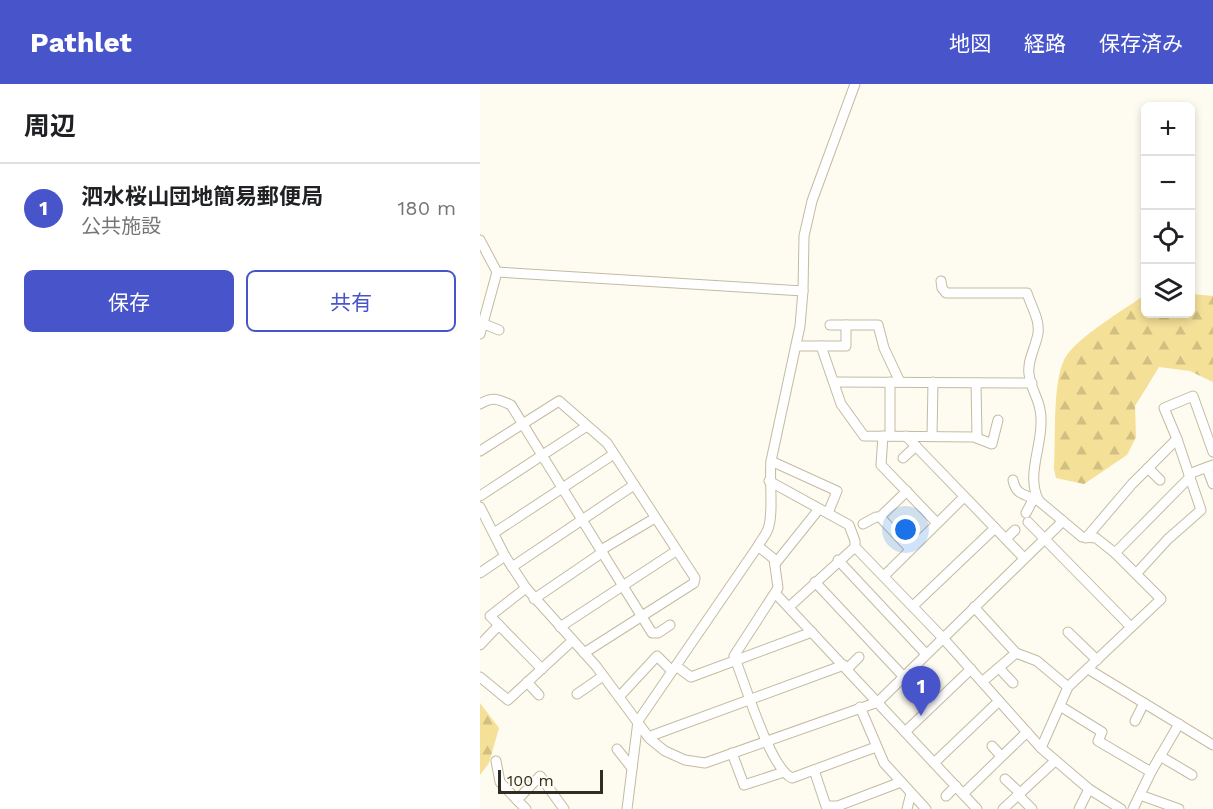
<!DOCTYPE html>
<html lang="ja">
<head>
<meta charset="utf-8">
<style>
  body { margin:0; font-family:"Work Sans","Noto Sans JP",sans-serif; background:#f2f2f2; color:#202124 }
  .controls { position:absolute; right:18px; top:18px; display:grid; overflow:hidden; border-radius:9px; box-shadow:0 3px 9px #0003 }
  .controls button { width:54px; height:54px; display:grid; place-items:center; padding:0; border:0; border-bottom:2px solid #e0e0e0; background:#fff; color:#202124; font:30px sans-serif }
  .scale { position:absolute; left:18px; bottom:15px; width:105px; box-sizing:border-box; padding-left:6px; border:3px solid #302d23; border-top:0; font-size:16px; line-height:21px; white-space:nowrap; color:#302d23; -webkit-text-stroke:4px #fefbf0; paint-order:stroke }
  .you { position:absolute; left:426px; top:446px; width:21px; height:21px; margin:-15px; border:4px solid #fff; border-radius:50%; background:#1a73e8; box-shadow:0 0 0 9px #1a73e833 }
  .badge { display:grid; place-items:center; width:39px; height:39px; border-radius:50%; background:#4855ca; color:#fff; font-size:20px; font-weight:700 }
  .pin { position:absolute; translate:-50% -50px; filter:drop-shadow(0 2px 3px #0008) }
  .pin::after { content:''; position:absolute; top:32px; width:21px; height:18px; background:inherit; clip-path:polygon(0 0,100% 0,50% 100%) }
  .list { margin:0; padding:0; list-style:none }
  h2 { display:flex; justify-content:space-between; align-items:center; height:78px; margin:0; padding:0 24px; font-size:26px }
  h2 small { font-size:20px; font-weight:400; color:#757577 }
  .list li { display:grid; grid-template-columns:39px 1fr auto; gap:18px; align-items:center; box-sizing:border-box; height:90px; padding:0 24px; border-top:2px solid #e0e0e0 }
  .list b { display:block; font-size:22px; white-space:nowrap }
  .list p { margin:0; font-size:20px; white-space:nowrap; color:#757577 }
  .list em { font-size:20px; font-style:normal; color:#757577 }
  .actions { display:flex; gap:12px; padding:18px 24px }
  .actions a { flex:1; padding:14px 0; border:2px solid #4855ca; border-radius:9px; text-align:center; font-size:21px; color:#4855ca }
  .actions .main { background:#4855ca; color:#fff }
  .icon { flex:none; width:33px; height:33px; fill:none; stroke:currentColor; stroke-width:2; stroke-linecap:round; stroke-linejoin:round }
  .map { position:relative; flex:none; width:733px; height:725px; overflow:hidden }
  header { display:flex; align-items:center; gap:36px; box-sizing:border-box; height:84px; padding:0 30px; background:#4855ca; color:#fff }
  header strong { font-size:28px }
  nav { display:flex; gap:33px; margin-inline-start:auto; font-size:21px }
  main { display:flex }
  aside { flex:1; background:#fff }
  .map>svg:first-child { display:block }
  .forest { fill:url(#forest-firs) }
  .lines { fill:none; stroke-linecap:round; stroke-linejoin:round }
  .minor-casing { stroke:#c3bba1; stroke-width:11 }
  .minor { stroke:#fff; stroke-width:9 }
</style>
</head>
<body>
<header>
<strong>Pathlet</strong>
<nav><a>地図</a><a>経路</a><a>保存済み</a></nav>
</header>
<main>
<aside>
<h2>周辺<small></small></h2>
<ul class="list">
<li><span class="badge">1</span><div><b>泗水桜山団地簡易郵便局</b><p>公共施設</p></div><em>180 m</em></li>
</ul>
<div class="actions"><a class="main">保存</a><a>共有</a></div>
</aside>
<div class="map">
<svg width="733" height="725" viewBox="0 0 733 725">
  <defs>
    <pattern id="forest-firs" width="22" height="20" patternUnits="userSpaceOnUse" patternTransform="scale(1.5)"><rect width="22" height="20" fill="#f5e098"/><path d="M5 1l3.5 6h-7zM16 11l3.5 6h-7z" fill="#d2c083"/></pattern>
  </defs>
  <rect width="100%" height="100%" fill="#fefbf0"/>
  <g class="forest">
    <path d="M 711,210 L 733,212 L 733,298 L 710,287 L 679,283 L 655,322 L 656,353 L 647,371 L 604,400 L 576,394 L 574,385 C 576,356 572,298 585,274 C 597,253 645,225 665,211 L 666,230 L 710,230 Z"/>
    <path d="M 0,619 L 19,644 L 9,679 L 0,691 Z"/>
  </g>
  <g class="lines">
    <g class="minor-casing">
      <g id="minor">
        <path d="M 0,156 L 17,188 L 0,250"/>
        <path d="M 17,188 L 323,207"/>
        <path d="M 461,197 L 462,204 L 466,209 L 547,209 C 551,222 560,236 558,249 C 556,263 547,276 549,290 C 551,308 562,317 561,339 C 561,365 546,393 559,417 L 602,453 L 616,454 L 635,469 L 681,515 L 588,603 L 561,664"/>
        <path d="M 4,240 L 19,246"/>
        <path d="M 350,241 L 366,241"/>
        <path d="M 316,262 L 341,262 L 361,320 L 384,352 L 494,353 L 512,360 L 518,336"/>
        <path d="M 341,262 L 366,262 L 366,241 L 398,241 L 404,264 L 420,298"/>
        <path d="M 354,298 L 552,299"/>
        <path d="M 410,298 L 410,352"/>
        <path d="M 496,299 L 497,354"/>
        <path d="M 0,320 C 13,312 18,315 31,321 L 172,549 L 178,549 L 190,541"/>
        <path d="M 403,352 L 401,381 L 457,439"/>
        <path d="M 426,352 L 544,474"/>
        <path d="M 452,352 L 453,298"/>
        <path d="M 0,367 L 79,317 L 127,359 L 215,494 L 214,499 L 104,569"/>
        <path d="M 423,374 L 436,362"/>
        <path d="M 291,377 L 357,407 L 348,429"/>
        <path d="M 668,384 L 680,396"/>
        <path d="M 727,384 L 733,400"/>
        <path d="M 709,390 L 733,381"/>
        <path d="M 533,396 C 536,412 546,410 559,417"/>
        <path d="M 289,397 L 369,441 L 375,457 L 375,463 L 462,553 L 561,664 L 609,705 L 641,725"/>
        <path d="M 427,407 L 400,433 L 430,465"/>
        <path d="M 0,412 L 107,342"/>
        <path d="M 0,423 L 25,472 L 46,504 L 116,582 L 170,655 L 185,667 L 205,676 L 225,679 L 398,618 L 583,437"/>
        <path d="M 546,429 L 554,414"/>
        <path d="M 548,438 L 651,543"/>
        <path d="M 383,440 L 396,433 L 400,433"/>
        <path d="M 14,449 L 134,370"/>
        <path d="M 606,454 L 652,400 L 697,355"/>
        <path d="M 526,455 L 535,446"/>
        <path d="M 278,462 L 294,475 L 298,504 L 254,572 C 264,596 290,685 312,694 L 396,663"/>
        <path d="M 121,466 L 175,434"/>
        <path d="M 635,469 L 710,393"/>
        <path d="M 358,476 L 446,570"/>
        <path d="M 295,480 L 339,425"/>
        <path d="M 32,483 L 154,401"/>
        <path d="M 0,489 L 25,472"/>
        <path d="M 656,490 L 688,455 L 721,426 L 697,355 L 684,324 L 713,312 L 733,368"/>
        <path d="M 404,492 L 484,413"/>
        <path d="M 335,498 L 423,592"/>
        <path d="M 46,504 L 10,532 L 62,585"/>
        <path d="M 296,510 L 497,725"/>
        <path d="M 54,515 L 123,468"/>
        <path d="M 433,522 L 515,444"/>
        <path d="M 309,523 L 375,463"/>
        <path d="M 494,523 L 536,569 L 557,577 L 588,603"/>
        <path d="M 80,543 L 196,467"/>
        <path d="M 588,548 L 617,576"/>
        <path d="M 0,561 L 19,541"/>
        <path d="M 196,582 L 211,593 L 332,548"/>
        <path d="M 519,584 L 533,599"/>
        <path d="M 367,585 L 379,573"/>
        <path d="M 608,585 L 733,661"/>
        <path d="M 0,593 L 28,616 L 92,557"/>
        <path d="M 47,598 L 59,611"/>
        <path d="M 502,598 L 536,569"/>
        <path d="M 97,610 L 123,592"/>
        <path d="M 139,613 L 177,572 L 192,587"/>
        <path d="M 580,622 L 622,648 L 618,657 L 671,688"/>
        <path d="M 380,623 L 404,679 L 446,725"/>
        <path d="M 655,637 L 664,619"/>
        <path d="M 425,648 L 491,585"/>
        <path d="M 168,653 L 364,581"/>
        <path d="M 512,662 L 521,672"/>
        <path d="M 137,665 L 152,684"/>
        <path d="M 252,669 L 264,701 L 304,688"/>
        <path d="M 680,672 L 712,691"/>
        <path d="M 16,677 L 20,698 L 37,716"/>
        <path d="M 454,679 L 519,617"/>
        <path d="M 334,686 L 346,722 L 358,722 L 421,698"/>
        <path d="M 525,695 L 540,709"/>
        <path d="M 483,710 L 547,648"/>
        <path d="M 538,711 L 552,725"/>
        <path d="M 660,711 L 699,725"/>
        <path d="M 466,712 L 476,702"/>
        <path d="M 46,725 L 37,716 L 60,692 L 84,725"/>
        <path d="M 147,725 L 158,637 L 278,462 C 281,456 286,451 288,445 C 294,429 289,396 291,377 L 320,242 L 323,207 L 324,152 L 332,117 L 375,0"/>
        <path d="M 427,725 L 431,709"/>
        <path d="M 523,725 L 575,677"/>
        <path d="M 599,725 L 609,705"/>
        <path d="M 653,725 L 671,688 L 699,640"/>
      </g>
    </g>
    <use href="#minor" class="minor"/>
  </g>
</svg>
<div class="controls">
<button>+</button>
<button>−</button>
<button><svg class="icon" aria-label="locate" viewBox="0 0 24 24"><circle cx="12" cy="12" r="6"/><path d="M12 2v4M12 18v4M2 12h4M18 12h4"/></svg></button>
<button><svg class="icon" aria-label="layers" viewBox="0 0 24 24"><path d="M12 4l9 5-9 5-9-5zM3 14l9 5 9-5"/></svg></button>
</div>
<div class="scale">100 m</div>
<div class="you"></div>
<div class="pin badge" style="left:441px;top:632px">1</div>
</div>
</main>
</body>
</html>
